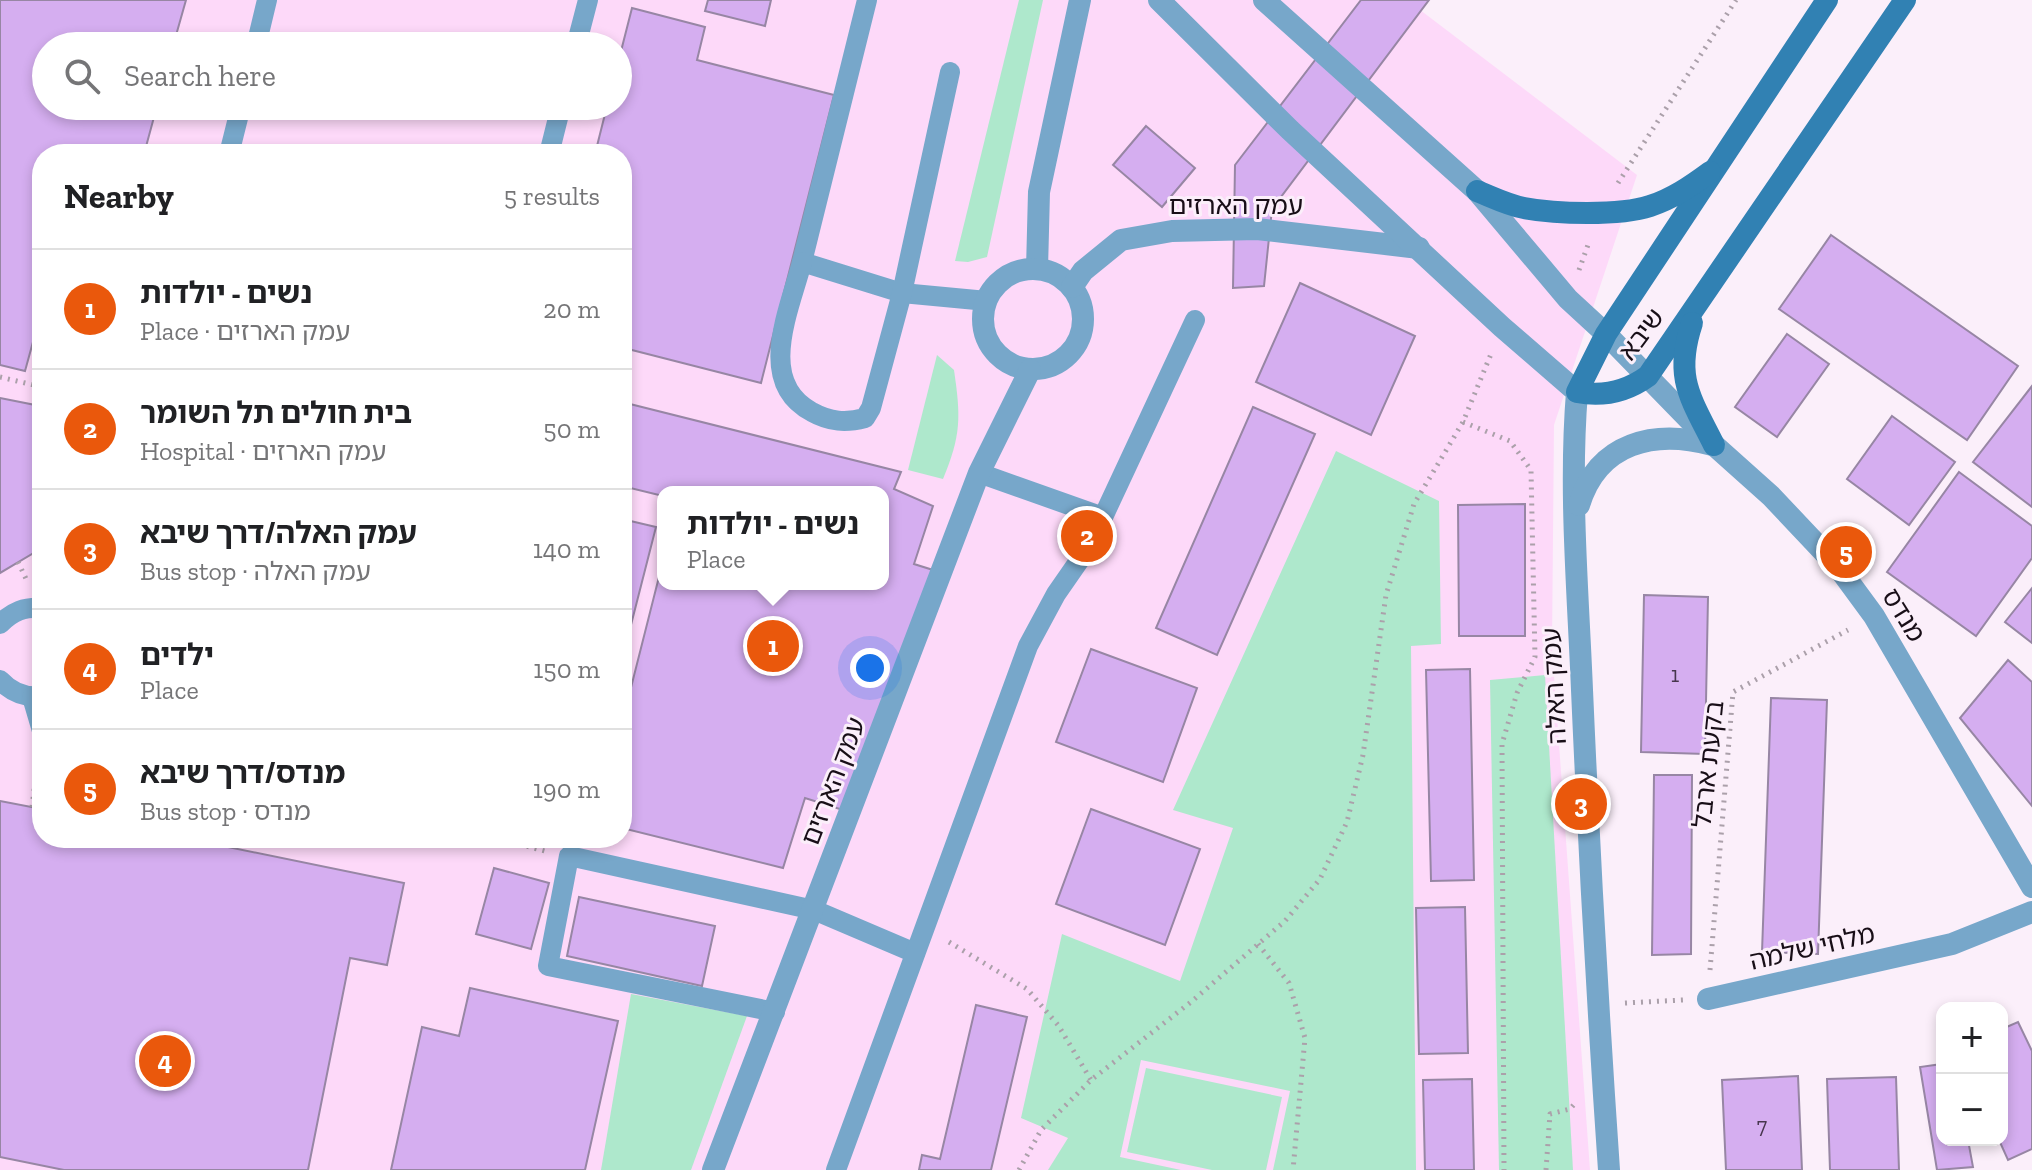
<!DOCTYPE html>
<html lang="en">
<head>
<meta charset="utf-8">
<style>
  body { margin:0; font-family:"Zilla Slab","Noto Sans Hebrew",serif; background:#f6f6f6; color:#202124 }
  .controls { position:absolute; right:24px; bottom:24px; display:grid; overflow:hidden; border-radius:16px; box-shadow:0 4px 12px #0003 }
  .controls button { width:72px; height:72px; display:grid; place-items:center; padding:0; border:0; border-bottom:2px solid #e0e0e0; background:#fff; color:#202124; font:40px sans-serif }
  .you { position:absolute; left:870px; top:668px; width:28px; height:28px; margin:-20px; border:6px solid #fff; border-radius:50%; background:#1a73e8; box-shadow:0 0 0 12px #1a73e833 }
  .badge { display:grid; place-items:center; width:52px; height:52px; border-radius:50%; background:#ea580c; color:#fff; font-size:26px; font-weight:700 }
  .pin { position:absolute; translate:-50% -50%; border:4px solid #fff; box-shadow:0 2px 8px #0006 }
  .popup { position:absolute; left:657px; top:486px; width:232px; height:104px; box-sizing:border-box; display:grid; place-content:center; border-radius:16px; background:#fff; filter:drop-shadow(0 2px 6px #0005); font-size:26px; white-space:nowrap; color:#757577 }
  .popup b { font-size:30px; color:#202124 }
  .popup::after { content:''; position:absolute; left:50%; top:100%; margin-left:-16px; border:16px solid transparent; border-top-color:#fff }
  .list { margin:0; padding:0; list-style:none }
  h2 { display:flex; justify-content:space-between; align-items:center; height:104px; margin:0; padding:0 32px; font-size:34px }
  h2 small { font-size:26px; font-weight:400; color:#757577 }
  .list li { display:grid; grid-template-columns:52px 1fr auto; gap:24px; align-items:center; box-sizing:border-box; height:120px; padding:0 32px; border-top:2px solid #e0e0e0 }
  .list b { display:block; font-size:30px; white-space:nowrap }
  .list p { margin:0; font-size:26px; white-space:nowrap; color:#757577 }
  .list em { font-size:26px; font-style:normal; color:#757577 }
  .icon { flex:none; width:44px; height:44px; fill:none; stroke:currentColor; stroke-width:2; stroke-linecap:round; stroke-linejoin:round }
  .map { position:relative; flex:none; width:2032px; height:1170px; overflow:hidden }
  .search { position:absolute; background:#fff; box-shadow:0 4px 12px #0003; left:32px; top:32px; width:600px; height:88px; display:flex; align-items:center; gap:20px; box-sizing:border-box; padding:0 28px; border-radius:44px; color:#757577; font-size:30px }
  .panel { position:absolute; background:#fff; box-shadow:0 4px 12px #0003; left:32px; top:144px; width:600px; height:704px; border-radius:32px }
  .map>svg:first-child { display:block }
  .built { fill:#fdd9f9; fill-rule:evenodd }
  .green { fill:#aee8cc }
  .building { fill:#d5aef0; stroke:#9786a4; stroke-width:2 }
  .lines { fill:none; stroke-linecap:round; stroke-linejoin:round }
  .path { stroke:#aba0aa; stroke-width:5; stroke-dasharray:2 6; stroke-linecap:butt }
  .service { stroke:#77a7ca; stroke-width:20 }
  .pedestrian { stroke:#77a7ca; stroke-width:22 }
  .minor { stroke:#77a7ca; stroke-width:22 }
  .tertiary { stroke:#77a7ca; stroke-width:22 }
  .secondary { stroke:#3181b3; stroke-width:22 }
  .labels { text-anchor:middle; stroke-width:6; stroke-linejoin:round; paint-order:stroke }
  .number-label { font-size:22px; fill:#47364d }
  .street-label { font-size:26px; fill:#180e17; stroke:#fbeffa }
</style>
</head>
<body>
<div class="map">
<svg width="2032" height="1170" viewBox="0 0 2032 1170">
  <rect width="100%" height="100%" fill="#fbeffa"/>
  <path class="built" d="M 0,0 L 1407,0 L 1637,175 L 1554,425 L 1552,648 L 1590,1170 L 0,1170 ZM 46,46 L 618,46 L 618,106 L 46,106 ZM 42,154 L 622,154 L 622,838 L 42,838 ZM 663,492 L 883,492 L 883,584 L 663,584 Z"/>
  <g class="green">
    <path d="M 1019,0 L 1043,0 L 987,257 L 968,262 L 955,261 Z"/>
    <path d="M 937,355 L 954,370 C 961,418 961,435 943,479 L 908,470 Z"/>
    <path d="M 1336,451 L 1439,501 L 1441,644 L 1411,646 L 1416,1170 L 1273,1170 L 1290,1091 L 1141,1060 L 1120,1157 L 1181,1170 L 1048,1170 L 1068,1138 L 1021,1118 L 1062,934 L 1180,981 L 1233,828 L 1173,810 Z"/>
    <path d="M 1545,675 L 1573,1170 L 1499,1170 L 1490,680 Z"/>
    <path d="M 631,994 L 747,1016 L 691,1170 L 601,1170 Z"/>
    <path d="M 1146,1068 L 1282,1097 L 1266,1170 L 1212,1170 L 1127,1152 Z"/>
  </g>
  <g class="building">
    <path d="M 0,0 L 186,0 L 173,46 L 46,46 L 46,106 L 157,106 L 144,154 L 42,154 L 42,344 L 33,342 L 25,371 L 0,365 Z"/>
    <path d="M 708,0 L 771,0 L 765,26 L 705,11 Z"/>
    <path d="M 1361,0 L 1429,0 L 1272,209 L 1264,286 L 1233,288 L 1235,165 Z"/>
    <path d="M 632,8 L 705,27 L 697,60 L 834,95 L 761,383 L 624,348 L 622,356 L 622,154 L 595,154 L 607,106 L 618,106 L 618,63 Z"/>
    <path d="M 1146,126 L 1195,168 L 1162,207 L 1113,165 Z"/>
    <path d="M 1831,235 L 2018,366 L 1967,440 L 1779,309 Z"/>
    <path d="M 1300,283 L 1415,336 L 1371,435 L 1256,382 Z"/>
    <path d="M 1787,334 L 1829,364 L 1777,437 L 1735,407 Z"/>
    <path d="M 2032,386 L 2032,507 L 1973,462 Z"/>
    <path d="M 0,398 L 40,406 L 42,409 L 42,548 L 0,573 Z"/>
    <path d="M 622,402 L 901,472 L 894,489 L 933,506 L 914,564 L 933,570 L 843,810 L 805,798 L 783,868 L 622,828 L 622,723 L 663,561 L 663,584 L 883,584 L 883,492 L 663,492 L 663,496 L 622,486 Z"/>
    <path d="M 1253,407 L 1315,434 L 1217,655 L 1156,628 Z"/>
    <path d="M 1892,416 L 1955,462 L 1909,525 L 1847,479 Z"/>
    <path d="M 1959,472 L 2032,526 L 2032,558 L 1976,636 L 1887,572 Z"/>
    <path d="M 1525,504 L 1525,636 L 1459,636 L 1458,505 Z"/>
    <path d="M 622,519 L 656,527 L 622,660 Z"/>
    <path d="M 2032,588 L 2032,643 L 2005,622 Z"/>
    <path d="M 1644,595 L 1708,597 L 1705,754 L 1641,752 Z"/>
    <path d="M 1091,649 L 1197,688 L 1163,782 L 1056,742 Z"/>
    <path d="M 2008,660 L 2032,682 L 2032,806 L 1960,718 Z"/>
    <path d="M 1470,669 L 1474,880 L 1431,881 L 1426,670 Z"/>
    <path d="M 1771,698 L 1827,700 L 1818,954 L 1762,952 Z"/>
    <path d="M 1654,775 L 1692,775 L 1691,954 L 1652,955 Z"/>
    <path d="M 0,801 L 42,809 L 42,838 L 184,838 L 404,883 L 387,965 L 350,958 L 308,1170 L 64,1170 L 0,1157 Z"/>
    <path d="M 1091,809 L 1200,849 L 1165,945 L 1056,904 Z"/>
    <path d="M 494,868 L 549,883 L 531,949 L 476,934 Z"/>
    <path d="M 579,897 L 715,926 L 702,986 L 567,956 Z"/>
    <path d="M 1465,907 L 1468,1053 L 1419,1054 L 1416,908 Z"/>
    <path d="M 470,988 L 618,1021 L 585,1170 L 391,1170 L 422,1027 L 459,1036 Z"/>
    <path d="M 976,1005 L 1027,1017 L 991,1170 L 919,1170 L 922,1155 L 940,1159 Z"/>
    <path d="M 2018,1022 L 2032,1051 L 2032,1149 L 2008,1160 L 1999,1140 L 2002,1140 L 2002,1029 Z"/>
    <path d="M 1942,1064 L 1942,1140 L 1968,1140 L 1973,1167 L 1937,1170 L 1920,1067 Z"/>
    <path d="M 1798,1076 L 1802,1170 L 1726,1170 L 1722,1080 Z"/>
    <path d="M 1896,1077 L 1899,1170 L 1830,1170 L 1827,1079 Z"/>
    <path d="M 1472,1079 L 1474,1170 L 1425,1170 L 1423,1080 Z"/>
  </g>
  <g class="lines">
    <g class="path">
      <path d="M 1618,183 L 1736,0"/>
      <path d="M 1579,270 L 1589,242"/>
      <path d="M 0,377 L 42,387"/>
      <path d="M 1463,422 L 1510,441 L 1531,470 L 1535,657 L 1517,693 L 1502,744 L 1504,1170"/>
      <path d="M 18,562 L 28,583"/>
      <path d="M 32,807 L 38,757"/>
      <path d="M 496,838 L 545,851"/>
      <path d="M 949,942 L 1027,989 L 1058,1025 L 1091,1080"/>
      <path d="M 1258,944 L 1289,983 L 1305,1038 L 1293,1170"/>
      <path d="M 1710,970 L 1733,692 L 1848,630"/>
      <path d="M 1625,1003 L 1683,1000"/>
      <path d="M 1019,1170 L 1041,1130 L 1091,1080 L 1191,1002 L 1285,921 L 1320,879 L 1347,822 L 1363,755 L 1386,595 L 1414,504 L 1463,422 L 1491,354"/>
      <path d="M 1546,1170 L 1550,1114 L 1570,1109 L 1576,1102"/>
    </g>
    <g class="service">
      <path d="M 867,0 L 802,262 L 902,293 L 987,301"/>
      <path d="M 256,46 L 267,0"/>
      <path d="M 576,46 L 588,0"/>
      <path d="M 229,154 L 241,106"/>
      <path d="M 549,154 L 561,106"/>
      <path d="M 802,262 C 790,309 755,382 812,412 C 830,422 846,423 865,418 L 871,408 L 902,293 L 950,72"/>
      <path d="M 979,473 L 1103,517"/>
      <path d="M 0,624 C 13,611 24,607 42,608"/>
      <path d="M 0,680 C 11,692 25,698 42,696"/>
      <path d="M 32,697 L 42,731"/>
      <path d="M 287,838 L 296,838"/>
      <path d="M 775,1012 L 548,966 L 569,856 L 814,910 L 915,953"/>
      <path d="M 836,1170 L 1028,646 L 1056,594 L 1090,545 L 1195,320"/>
    </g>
    <path class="pedestrian" d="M 1708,999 L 1952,944 L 2032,912"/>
    <g class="minor">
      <path d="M 1037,269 L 1039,192 L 1080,0"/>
      <circle cx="1033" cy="319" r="50"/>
      <path d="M 1072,287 L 1083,271 L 1121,240 L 1172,231 L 1257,229 L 1419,248"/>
      <path d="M 713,1170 L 979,473 L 1030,370"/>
    </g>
    <g class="tertiary">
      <path d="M 1159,0 L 1290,130 L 1502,327 L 1577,392 C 1569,491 1578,591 1582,690 C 1589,850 1598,1010 1609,1170"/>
      <path d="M 1264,0 L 1477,191 L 1568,299 L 1606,334 L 1714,445 L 1771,496 L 1838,567 L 1874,616 L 2032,887"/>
      <path d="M 1579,505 C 1598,442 1655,429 1712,445"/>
    </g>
    <g class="secondary">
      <path d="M 1827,0 L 1606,334 L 1577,392 C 1603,397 1626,392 1648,376 L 1905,0"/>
      <path d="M 1477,191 C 1492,197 1508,205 1524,208 C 1555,214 1620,216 1650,206 C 1672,199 1691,186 1710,172"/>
      <path d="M 1692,323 C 1674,377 1690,397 1714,445"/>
    </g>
  </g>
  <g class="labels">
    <g class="number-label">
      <text x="1675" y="682">1</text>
      <text x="1762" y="1133">7</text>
    </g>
    <g class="street-label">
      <text x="1236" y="214">עמק הארזים</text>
      <text transform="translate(1641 334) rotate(-53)" y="9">שיבא</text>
      <text transform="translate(1904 615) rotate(58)" y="9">מנדס</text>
      <text transform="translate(1554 686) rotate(-93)" y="9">עמק האלה</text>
      <text transform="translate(1708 764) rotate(-84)" y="9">בקעת ארבל</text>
      <text transform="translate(833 781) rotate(-69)" y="9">עמק הארזים</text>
      <text transform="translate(1812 947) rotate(-13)" y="9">מלחי שלמה</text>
    </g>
  </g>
</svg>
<div class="controls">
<button>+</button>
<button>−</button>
</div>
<div class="you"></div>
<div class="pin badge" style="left:773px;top:646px">1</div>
<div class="popup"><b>נשים - יולדות</b>Place</div>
<div class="pin badge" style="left:1087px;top:536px">2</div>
<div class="pin badge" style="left:1581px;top:804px">3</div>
<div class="pin badge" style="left:165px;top:1061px">4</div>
<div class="pin badge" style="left:1846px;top:552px">5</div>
<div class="search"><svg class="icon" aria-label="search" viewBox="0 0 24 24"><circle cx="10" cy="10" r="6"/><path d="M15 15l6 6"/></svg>Search here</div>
<section class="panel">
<h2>Nearby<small>5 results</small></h2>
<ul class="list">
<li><span class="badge">1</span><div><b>נשים - יולדות</b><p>Place · עמק הארזים</p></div><em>20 m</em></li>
<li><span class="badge">2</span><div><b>בית חולים תל השומר</b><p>Hospital · עמק הארזים</p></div><em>50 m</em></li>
<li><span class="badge">3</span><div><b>עמק האלה/דרך שיבא</b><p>Bus stop · עמק האלה</p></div><em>140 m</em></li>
<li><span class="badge">4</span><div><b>ילדים</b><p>Place</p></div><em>150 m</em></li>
<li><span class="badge">5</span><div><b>מנדס/דרך שיבא</b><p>Bus stop · מנדס</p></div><em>190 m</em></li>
</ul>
</section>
</div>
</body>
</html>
